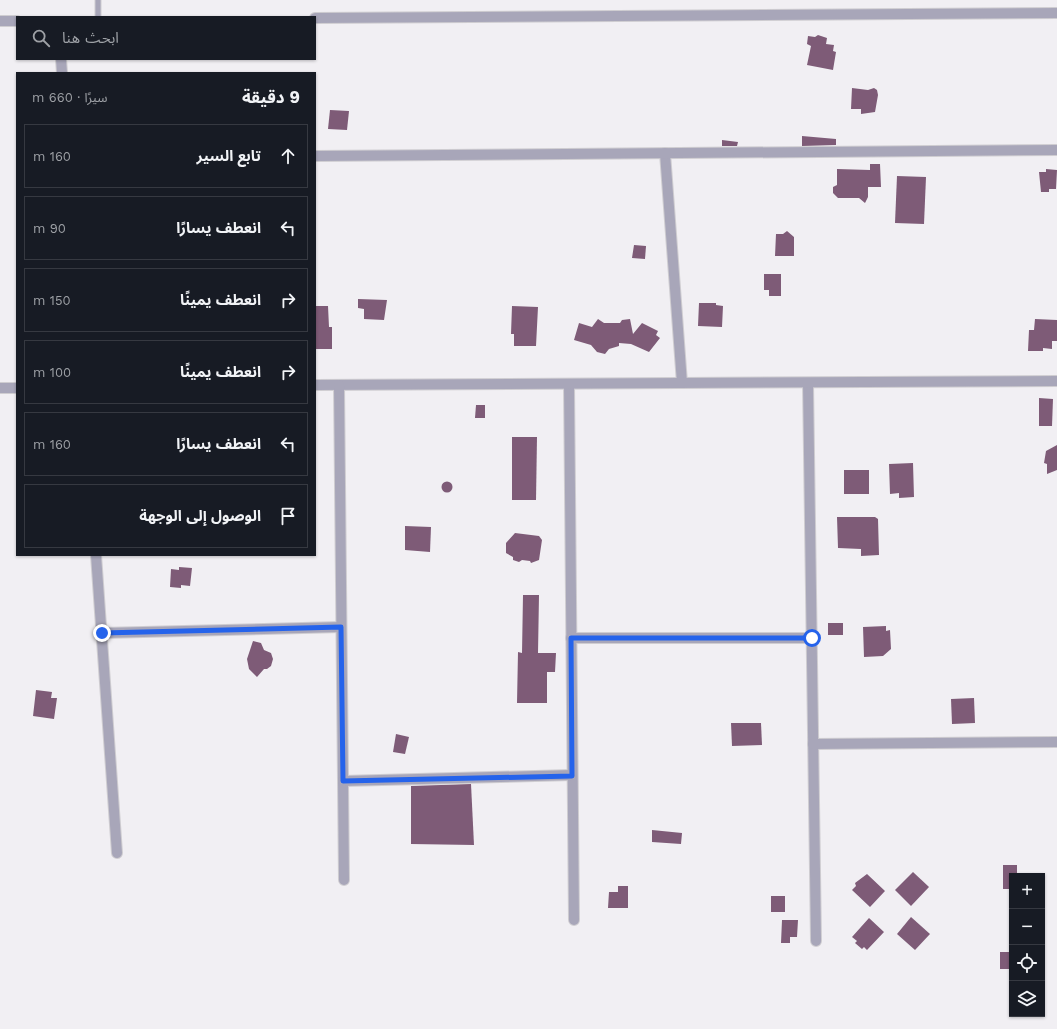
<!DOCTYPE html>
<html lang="ar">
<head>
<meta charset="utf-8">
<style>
  body { margin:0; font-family:"Work Sans","Noto Sans Arabic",sans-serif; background:#20242c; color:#f1f3f6; direction:rtl }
  .controls { position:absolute; right:12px; bottom:12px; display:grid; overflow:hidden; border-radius:0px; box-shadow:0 1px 3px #0004 }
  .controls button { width:36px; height:36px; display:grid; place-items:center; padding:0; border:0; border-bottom:1px solid #363941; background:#171b24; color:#f1f3f6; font:20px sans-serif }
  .stop { position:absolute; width:12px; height:12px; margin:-9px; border:3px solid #2563eb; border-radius:50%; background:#fff }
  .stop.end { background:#2563eb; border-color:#fff; box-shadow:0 1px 4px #0008 }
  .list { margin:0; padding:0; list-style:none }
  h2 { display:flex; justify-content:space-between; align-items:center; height:52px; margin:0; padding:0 16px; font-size:17px }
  h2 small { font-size:13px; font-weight:400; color:#9ea1a6 }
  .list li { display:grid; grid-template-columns:26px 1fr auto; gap:12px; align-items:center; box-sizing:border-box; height:64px; margin:0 8px 8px; padding:0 8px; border:1px solid #363941; border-radius:0px }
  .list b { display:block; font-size:15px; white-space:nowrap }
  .list em { font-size:13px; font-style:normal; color:#9ea1a6 }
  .icon { flex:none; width:22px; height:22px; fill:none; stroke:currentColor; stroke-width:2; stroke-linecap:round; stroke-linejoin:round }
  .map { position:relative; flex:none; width:1057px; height:1029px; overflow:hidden; direction:ltr }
  .search { position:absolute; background:#171b24; box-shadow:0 1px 3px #0004; left:16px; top:16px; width:300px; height:44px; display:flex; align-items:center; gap:10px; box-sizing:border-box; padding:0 14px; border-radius:0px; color:#9ea1a6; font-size:15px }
  .panel { position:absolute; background:#171b24; box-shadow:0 1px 3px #0004; left:16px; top:72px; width:300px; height:484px; border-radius:0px; direction:rtl }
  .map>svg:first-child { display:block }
  .building { fill:#7e5b77 }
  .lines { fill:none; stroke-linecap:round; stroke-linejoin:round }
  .service-casing { stroke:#cfcdd1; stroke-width:7 }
  .minor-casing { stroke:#cfcdd1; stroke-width:12 }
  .service { stroke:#a8a6b9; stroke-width:5 }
  .minor { stroke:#a8a6b9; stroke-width:10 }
  .route { stroke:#2563eb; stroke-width:5 }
</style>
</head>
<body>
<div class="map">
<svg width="1057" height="1029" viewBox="0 0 1057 1029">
  <rect width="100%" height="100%" fill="#f1eff3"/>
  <g class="building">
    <path d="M 818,35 L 827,38 L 826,44 L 834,45 L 833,51 L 836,52 L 833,70 L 807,65 L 811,46 L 807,44 L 808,36 L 815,37 Z"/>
    <path d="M 852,88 L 868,90 L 874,88 L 877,90 L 878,95 L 875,112 L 861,114 L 861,109 L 851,109 Z"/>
    <path d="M 330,110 L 349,111 L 347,130 L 328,129 Z"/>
    <path d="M 802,136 L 836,139 L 836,145 L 802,146 Z"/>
    <path d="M 722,140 L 738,142 L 737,146 L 722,146 Z"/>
    <path d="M 870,164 L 880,164 L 881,187 L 868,187 L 868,197 L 865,203 L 859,198 L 838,198 L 833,193 L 833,187 L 837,185 L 837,169 L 870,170 Z"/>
    <path d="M 1046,169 L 1057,170 L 1056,189 L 1049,189 L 1049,192 L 1041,192 L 1039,172 L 1046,172 Z"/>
    <path d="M 897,176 L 926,177 L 924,224 L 895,223 Z"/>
    <path d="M 787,231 L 794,237 L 794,256 L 775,256 L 776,234 L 783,234 Z"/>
    <path d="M 634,245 L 646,246 L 645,259 L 632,258 Z"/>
    <path d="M 764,274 L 781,274 L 781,296 L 769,296 L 769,290 L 764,290 Z"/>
    <path d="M 358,299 L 387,300 L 384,320 L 364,319 L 364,309 L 358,308 Z"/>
    <path d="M 699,303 L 716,303 L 716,305 L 723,306 L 722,327 L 698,326 Z"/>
    <path d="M 315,306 L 328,306 L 329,327 L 332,327 L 332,349 L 315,349 Z"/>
    <path d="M 512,306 L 538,307 L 536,346 L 514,346 L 514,334 L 511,334 Z"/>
    <path d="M 598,319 L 604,323 L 620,323 L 622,320 L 630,319 L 633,334 L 642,323 L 658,331 L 656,335 L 660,338 L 649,352 L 631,344 L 619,343 L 619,346 L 609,349 L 605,354 L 597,352 L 591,345 L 574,340 L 579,323 L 592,327 Z"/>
    <path d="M 1035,319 L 1057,320 L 1057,341 L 1052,341 L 1052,349 L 1043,348 L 1043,351 L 1028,351 L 1029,330 L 1034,330 Z"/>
    <path d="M 1039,398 L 1053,399 L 1052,426 L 1039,426 Z"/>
    <path d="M 476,405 L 485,405 L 485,418 L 475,418 Z"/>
    <path d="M 512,437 L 537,437 L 536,500 L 512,500 Z"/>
    <path d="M 1057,445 L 1057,470 L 1047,474 L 1047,464 L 1044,463 L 1046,451 Z"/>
    <path d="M 913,463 L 914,497 L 899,498 L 899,493 L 890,494 L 889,464 Z"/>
    <rect x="844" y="470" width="25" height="24"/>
    <circle cx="447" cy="487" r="5.5"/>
    <path d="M 837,517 L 875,517 L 878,519 L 879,555 L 861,556 L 861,549 L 838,548 Z"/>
    <path d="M 405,526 L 431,527 L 430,552 L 405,550 Z"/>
    <path d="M 515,533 L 539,536 L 542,540 L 539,560 L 531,563 L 530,561 L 522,560 L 519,562 L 513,560 L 513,557 L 506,553 L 506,543 Z"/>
    <path d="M 179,567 L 192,568 L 190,586 L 181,585 L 181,588 L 170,587 L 171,569 L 179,570 Z"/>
    <path d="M 523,595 L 539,595 L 538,653 L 556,653 L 555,672 L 547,672 L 547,703 L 517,703 L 518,652 L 522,653 Z"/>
    <rect x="828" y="623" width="15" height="12"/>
    <path d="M 886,626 L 886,631 L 890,630 L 891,649 L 883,656 L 864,657 L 863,627 Z"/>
    <path d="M 253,641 L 261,643 L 264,650 L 271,653 L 273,659 L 271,666 L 267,669 L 264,669 L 257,677 L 249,669 L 247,659 Z"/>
    <path d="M 36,690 L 52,692 L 51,698 L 57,698 L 54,719 L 33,716 Z"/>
    <path d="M 974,698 L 975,723 L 952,724 L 951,699 Z"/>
    <path d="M 731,723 L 761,723 L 762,745 L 732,746 Z"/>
    <path d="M 396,734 L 409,737 L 405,754 L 393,752 Z"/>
    <path d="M 471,784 L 474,845 L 411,844 L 411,786 Z"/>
    <path d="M 652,830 L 682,833 L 681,844 L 652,842 Z"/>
    <path d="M 1003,865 L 1017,865 L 1017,876 L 1012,876 L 1012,889 L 1003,889 Z"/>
    <path d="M 913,872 L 929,887 L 911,906 L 895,890 Z"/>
    <path d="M 867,874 L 885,891 L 870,907 L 852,890 L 856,886 L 855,883 Z"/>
    <path d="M 618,886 L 628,886 L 628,908 L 608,908 L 609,892 L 618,892 Z"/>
    <rect x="771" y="896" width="14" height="16"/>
    <path d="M 911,917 L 930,934 L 915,950 L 897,934 Z"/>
    <path d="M 869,918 L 884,932 L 867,950 L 864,947 L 862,949 L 855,943 L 857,941 L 852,937 Z"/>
    <path d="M 782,920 L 798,920 L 797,937 L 790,937 L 790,943 L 781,943 Z"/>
    <rect x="1000" y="952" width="12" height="17"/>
  </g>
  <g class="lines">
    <g class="service-casing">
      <path id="service" d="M 98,0 L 98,17"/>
    </g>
    <g class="minor-casing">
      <g id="minor">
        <path d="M 315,18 L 1057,13"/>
        <path d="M 0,21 L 17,21"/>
        <path d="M 61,59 L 62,73"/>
        <path d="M 665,153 L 682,383"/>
        <path d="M 315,156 L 1057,150"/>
        <path d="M 808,383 L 816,941"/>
        <path d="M 569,384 L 574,920"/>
        <path d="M 315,385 L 1057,381"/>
        <path d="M 339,385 L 344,880"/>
        <path d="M 0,388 L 17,388"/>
        <path d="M 96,555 L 117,853"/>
        <path d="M 102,633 L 341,627"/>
        <path d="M 571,638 L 812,638"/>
        <path d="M 813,744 L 1057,742"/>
        <path d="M 343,781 L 572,775"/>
      </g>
    </g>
    <use href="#service" class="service"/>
    <use href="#minor" class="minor"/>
  </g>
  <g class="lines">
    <path class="route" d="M 102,633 L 341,627 L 343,781 L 572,776 L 571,638 L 812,638"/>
  </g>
</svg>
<div class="controls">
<button>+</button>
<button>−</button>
<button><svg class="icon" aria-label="locate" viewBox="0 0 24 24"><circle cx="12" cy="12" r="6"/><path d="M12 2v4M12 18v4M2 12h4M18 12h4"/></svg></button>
<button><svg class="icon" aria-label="layers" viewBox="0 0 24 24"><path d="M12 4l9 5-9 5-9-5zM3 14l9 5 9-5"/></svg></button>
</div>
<div class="stop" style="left:812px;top:638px"></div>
<div class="stop end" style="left:102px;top:633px"></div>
<div class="search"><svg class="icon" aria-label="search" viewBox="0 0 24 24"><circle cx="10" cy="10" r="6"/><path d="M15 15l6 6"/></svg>ابحث هنا</div>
<section class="panel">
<h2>9 دقيقة<small>سيرًا · 660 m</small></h2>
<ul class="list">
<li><svg class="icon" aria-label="ahead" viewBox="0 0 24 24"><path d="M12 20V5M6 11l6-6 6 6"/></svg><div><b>تابع السير</b></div><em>160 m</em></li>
<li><svg class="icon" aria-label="left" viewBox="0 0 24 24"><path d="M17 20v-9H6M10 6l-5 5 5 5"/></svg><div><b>انعطف يسارًا</b></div><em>90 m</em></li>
<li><svg class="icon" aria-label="right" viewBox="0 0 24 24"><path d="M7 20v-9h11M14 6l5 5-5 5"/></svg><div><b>انعطف يمينًا</b></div><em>150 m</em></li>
<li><svg class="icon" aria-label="right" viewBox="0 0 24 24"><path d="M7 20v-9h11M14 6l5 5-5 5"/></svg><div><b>انعطف يمينًا</b></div><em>100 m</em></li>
<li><svg class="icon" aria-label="left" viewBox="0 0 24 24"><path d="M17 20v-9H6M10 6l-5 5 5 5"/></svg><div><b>انعطف يسارًا</b></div><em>160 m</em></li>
<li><svg class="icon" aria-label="arrive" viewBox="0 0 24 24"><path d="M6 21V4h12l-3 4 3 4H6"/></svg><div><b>الوصول إلى الوجهة</b></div></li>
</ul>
</section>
</div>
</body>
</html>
